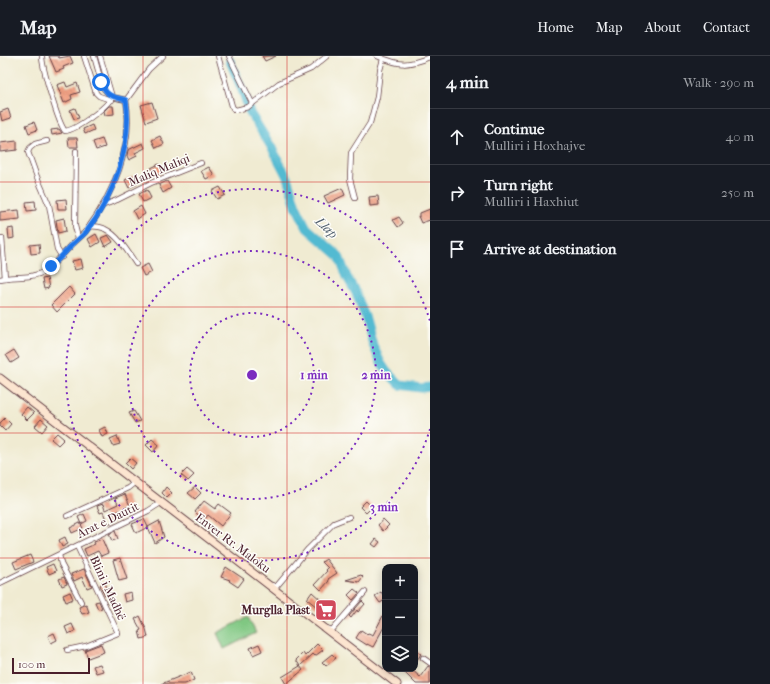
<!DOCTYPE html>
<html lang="en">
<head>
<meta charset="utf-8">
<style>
  body { margin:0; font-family:"IM FELL French Canon",serif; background:#242831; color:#f1f3f6 }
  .controls { position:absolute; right:12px; bottom:12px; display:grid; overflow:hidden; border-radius:8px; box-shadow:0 2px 10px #0003 }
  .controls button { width:36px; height:36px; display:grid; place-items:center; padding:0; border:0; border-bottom:1px solid #363941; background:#171b24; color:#f1f3f6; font:20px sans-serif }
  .scale { position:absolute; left:12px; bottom:10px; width:78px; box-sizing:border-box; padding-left:4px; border:2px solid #4a1f2b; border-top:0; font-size:11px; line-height:14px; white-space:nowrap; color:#4a1f2b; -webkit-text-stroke:3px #fdfcf7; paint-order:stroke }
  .stop { position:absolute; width:12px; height:12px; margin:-9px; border:3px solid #1a73e8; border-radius:50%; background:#fff }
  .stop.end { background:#1a73e8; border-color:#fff; box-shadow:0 1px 4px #0008 }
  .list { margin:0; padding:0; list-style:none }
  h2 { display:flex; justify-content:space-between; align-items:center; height:52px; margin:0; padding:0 16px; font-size:17px }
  h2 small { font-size:13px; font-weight:400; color:#9ea1a6 }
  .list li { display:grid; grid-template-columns:26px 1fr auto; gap:12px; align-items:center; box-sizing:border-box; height:56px; padding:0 16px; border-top:1px solid #363941 }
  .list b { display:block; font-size:15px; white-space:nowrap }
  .list p { margin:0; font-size:13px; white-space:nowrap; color:#9ea1a6 }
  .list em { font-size:13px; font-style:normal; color:#9ea1a6 }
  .icon { flex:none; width:22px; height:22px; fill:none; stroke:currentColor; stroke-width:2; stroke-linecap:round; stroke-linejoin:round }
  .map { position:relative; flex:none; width:430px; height:628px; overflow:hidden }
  header { display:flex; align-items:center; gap:24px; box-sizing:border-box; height:56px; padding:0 20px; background:#171b24; border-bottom:1px solid #363941 }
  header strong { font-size:19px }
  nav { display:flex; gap:22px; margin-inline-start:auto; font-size:14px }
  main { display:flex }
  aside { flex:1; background:#171b24 }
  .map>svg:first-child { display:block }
  .green { fill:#80c782; stroke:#657356 }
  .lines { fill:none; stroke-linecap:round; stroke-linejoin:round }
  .river { stroke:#53bad1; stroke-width:9 }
  .building { fill:url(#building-back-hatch) }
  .street-casing { stroke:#633e44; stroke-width:6 }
  .secondary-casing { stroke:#633e44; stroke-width:9 }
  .street { stroke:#fff; stroke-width:4.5 }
  .secondary { stroke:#fce5d0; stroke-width:7 }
  .route { stroke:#1a73e8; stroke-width:5 }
  .grid { fill:none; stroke:#d62828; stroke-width:1; stroke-opacity:0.55 }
  .ring { fill:none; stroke:#7b2cbf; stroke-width:2; stroke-dasharray:2 4 }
  .labels { text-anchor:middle; stroke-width:3; stroke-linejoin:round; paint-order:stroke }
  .street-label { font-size:12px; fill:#4a1f2b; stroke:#fdfcf7 }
  .poi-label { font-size:12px; font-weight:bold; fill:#4a1f2b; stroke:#fdfcf7; text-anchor:end }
  .water-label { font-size:13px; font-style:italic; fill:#4e5d6d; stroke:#fdfcf7 }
  .centre { fill:#7b2cbf; stroke:#fdfcf7; stroke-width:2 }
  .ring-label { font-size:12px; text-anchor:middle; font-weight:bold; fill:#7b2cbf; stroke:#fdfcf7; stroke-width:3; stroke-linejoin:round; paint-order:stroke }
</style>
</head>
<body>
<header>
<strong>Map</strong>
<nav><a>Home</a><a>Map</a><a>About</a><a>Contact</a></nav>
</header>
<main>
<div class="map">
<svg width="430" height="628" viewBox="0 0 430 628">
  <defs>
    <pattern id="building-back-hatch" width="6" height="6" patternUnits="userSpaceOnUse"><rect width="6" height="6" fill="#f09c7e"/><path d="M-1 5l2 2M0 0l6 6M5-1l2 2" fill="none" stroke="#c47f67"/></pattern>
  </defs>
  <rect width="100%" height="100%" fill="#fdfcf7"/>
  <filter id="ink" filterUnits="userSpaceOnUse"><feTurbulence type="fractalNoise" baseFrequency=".025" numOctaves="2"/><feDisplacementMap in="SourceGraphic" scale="8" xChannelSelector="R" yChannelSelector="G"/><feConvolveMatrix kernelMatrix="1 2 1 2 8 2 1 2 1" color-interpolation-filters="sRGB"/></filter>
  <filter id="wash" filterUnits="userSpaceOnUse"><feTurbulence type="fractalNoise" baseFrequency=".012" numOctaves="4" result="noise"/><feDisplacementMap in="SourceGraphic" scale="16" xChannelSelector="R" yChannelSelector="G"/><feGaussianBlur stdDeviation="0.9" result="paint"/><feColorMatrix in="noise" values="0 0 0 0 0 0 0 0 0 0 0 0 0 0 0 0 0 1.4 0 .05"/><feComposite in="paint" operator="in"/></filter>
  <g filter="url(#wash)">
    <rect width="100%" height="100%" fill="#f0ebd2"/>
    <path class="green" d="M 248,561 L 256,577 L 224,593 L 217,577 Z"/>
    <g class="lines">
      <path class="river" d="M 230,5 L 244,39 L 250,57 L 272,92 L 287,121 L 296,150 L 307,172 L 339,200 L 347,221 L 356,237 L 366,263 L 373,289 L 381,307 L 387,316 L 400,329 L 421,332 L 430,331"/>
    </g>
    <g id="blocks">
      <g class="building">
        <path d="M 49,0 L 58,0 L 59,2 L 70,0 L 73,7 L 63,11 L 64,13 L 56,16 Z"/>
        <path d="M 262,0 L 276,0 L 265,5 Z"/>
        <path d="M 65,26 L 67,31 L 77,27 L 80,36 L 71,39 L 72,43 L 64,47 L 57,29 Z"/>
        <path d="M 152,46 L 157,62 L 146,66 L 141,49 Z"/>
        <path d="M 109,50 L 113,50 L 114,58 L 105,59 L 104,55 Z"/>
        <path d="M 75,52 L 79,62 L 74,63 L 70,54 Z"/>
        <path d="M 8,53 L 11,62 L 2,65 L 0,56 Z"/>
        <path d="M 34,66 L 37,74 L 29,77 L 26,69 Z"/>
        <path d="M 92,69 L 94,74 L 85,78 L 83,73 Z"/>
        <path d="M 59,73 L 62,77 L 52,79 L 51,74 Z"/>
        <path d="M 160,80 L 164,88 L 156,92 L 152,84 Z"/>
        <path d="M 68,82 L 77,82 L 78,91 L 69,91 Z"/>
        <path d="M 102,83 L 105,91 L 96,94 L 93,86 Z"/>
        <path d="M 17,85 L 17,94 L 0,96 L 0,87 Z"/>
        <path d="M 143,87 L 145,92 L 135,97 L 137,100 L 129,104 L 127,100 L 128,94 Z"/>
        <path d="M 159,108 L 163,116 L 155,120 L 151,112 Z"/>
        <path d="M 209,111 L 214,119 L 206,123 L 201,115 Z"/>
        <path d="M 133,120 L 137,128 L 129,132 L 125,124 Z"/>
        <path d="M 167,125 L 171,132 L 163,137 L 159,129 Z"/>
        <path d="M 220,131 L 225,139 L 217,143 L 212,135 Z"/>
        <path d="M 342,132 L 345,139 L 328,147 L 324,140 Z"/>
        <path d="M 147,134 L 151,142 L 143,146 L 139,138 Z"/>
        <path d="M 378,140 L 379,149 L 370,150 L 369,141 Z"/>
        <path d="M 66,143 L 67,153 L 58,153 L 57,144 Z"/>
        <path d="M 35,145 L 36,154 L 27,155 L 26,146 Z"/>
        <path d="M 141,150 L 145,158 L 137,163 L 133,155 Z"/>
        <path d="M 430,153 L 430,164 L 421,167 L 418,160 L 420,160 L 420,157 Z"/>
        <path d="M 19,154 L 20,163 L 0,165 L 0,156 Z"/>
        <path d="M 399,161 L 403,167 L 398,171 L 393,164 Z"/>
        <path d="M 64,162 L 66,175 L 58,177 L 56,164 Z"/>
        <path d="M 13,172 L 14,182 L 9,183 L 8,173 Z"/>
        <path d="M 96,178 L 100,186 L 92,191 L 88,183 Z"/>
        <path d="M 108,179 L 113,186 L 105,191 L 101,182 Z"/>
        <path d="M 39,188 L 40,197 L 31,198 L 30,189 Z"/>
        <path d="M 81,203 L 83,212 L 75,214 L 72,205 Z"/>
        <path d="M 148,208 L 152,216 L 144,220 L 140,212 Z"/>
        <path d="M 47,222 L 49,232 L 44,233 L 42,223 Z"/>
        <path d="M 69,231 L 75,238 L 57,256 L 51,249 Z"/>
        <path d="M 14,294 L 19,302 L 11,307 L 6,299 Z"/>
        <path d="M 27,351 L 34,357 L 27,364 L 21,358 Z"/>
        <path d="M 134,355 L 140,365 L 135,367 L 129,357 Z"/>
        <path d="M 5,362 L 11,368 L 5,375 L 0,370 L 0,367 Z"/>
        <path d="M 41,363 L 48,369 L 42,376 L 35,370 Z"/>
        <path d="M 105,371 L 108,378 L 102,381 L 99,374 Z"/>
        <path d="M 57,377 L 64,383 L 58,389 L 51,383 Z"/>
        <path d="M 117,380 L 120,388 L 113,390 L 110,383 Z"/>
        <path d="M 152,383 L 159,389 L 153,396 L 146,389 Z"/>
        <path d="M 130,402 L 136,407 L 131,413 L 125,407 Z"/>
        <path d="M 187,413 L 194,419 L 188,425 L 181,419 Z"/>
        <path d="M 166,431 L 172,437 L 167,442 L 162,437 Z"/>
        <path d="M 195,431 L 201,437 L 195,443 L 188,437 Z"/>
        <path d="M 125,438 L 130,450 L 112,458 L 115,465 L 108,468 L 103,456 L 100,457 L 97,450 L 103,448 L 105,454 L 118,448 L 115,442 Z"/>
        <path d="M 204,445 L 215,453 L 219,448 L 231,457 L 221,470 L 208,459 L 204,464 L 195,456 Z"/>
        <path d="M 366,445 L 372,451 L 366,457 L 360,451 Z"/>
        <path d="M 84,458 L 87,465 L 81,468 L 78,461 Z"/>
        <path d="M 144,463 L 148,471 L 136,477 L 132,468 Z"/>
        <path d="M 383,463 L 389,469 L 383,475 L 378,469 Z"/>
        <path d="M 159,465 L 164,481 L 155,487 L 148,471 Z"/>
        <path d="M 80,467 L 83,472 L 72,477 L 70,472 Z"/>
        <path d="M 115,475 L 118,483 L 112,485 L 109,478 Z"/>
        <path d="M 65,481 L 68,488 L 62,491 L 59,484 Z"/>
        <path d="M 102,483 L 108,497 L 101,500 L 98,495 L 87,500 L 84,493 L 95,488 L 94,486 Z"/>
        <path d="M 376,483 L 380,486 L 376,491 L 372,488 Z"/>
        <path d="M 30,499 L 33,506 L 16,513 L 13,506 Z"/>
        <path d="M 120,502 L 127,523 L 119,525 L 113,504 Z"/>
        <path d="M 326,503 L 337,517 L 328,523 L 329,525 L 321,534 L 315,528 L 327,515 L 326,514 L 328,512 L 322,506 Z"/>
        <path d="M 53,508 L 56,515 L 49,518 L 46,511 Z"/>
        <path d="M 226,511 L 244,523 L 238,531 L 229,525 L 230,524 L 221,521 Z"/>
        <path d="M 84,513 L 92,530 L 87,532 L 82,521 L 74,525 L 71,518 Z"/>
        <path d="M 361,519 L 363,521 L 359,526 L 346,524 Z"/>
        <path d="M 64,521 L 67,528 L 62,530 L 59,523 Z"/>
        <path d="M 105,527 L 110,538 L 105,540 L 100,529 Z"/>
        <path d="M 354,533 L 359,537 L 353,544 L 348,539 Z"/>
        <path d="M 70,536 L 73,543 L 66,546 L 63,539 Z"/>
        <path d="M 131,536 L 132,544 L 125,546 L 123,538 Z"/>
        <path d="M 312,536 L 322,545 L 317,551 L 307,543 Z"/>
        <path d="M 381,536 L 385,541 L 385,544 L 380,547 L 375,540 Z"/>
        <path d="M 99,545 L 102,552 L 98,553 L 95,546 Z"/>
        <path d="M 362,545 L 365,548 L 358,556 L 357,554 L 351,562 L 349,560 Z"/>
        <path d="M 86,548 L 89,556 L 82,558 L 79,551 Z"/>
        <path d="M 385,556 L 385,569 L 373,591 L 367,588 L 367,589 L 356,582 L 361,574 L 367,578 L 368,577 L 373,579 Z"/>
        <path d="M 140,560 L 146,573 L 148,581 L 141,583 L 139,575 L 141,574 L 135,563 Z"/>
        <path d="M 72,568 L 75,575 L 68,578 L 65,571 Z"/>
        <path d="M 54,577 L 57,584 L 51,587 L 48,580 Z"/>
        <path d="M 101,588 L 104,596 L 88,602 L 85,594 Z"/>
        <path d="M 259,588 L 262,595 L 253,599 L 250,592 Z"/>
        <path d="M 317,588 L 323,594 L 315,600 L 313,598 L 300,610 L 303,614 L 286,628 L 282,621 L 300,610 L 296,604 L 303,597 L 305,600 Z"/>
        <path d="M 415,594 L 421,598 L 415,607 Z"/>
        <path d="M 332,598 L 336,602 L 326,610 L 322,606 Z"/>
        <path d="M 100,608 L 103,615 L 96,617 L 93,610 Z"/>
        <path d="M 428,610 L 430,611 L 430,628 L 416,628 L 401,613 L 411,613 L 420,621 Z"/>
        <path d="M 191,616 L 194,624 L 185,628 L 161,628 Z"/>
      </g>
    </g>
  </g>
  <g filter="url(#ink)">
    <use href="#blocks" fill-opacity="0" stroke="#633e44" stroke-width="1"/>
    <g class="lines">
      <g class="street-casing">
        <g id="street">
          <path d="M 42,0 C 42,11 58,67 65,75 C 76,74 107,51 112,41"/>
          <path d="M 84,0 L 96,37 L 99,40 L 111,44"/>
          <path d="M 94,0 L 103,32 L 112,41 L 126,44"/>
          <path d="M 100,0 L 112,41"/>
          <path d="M 218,0 L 232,50 L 233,52 L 236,54 L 248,51 L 279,27 L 311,13 L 327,0"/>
          <path d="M 229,0 L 252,47"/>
          <path d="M 377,0 C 401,10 407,10 430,1"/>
          <path d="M 47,85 L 35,88 L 30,92 L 28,96 L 37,121 L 49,149 L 57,193 L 62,201"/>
          <path d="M 76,95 L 75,170 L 78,182"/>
          <path d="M 355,142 L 350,123 L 351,97 L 370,67 L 377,41 L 380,14 L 383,3"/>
          <path d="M 104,149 L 117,144 L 151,127 L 201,107"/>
          <path d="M 90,170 C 95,171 100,170 105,173 C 118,179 128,196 136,208"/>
          <path d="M 2,182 L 5,222"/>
          <path d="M 0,223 C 14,220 32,223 45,215 C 54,209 61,200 69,192 C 74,186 81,181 86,175 C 113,139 134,90 126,44 L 149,13 L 163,0"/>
          <path d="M 67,460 L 128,432 L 133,428 L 131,425"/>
          <path d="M 59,499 L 61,508 L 81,546"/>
          <path d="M 0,527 L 148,455 L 159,448 L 156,443"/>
          <path d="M 272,529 L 276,531 L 308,493 L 334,467 L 349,461"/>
          <path d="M 327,572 L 332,574 L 365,536"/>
          <path d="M 67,594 L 86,590 L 118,577 L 77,490"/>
          <path d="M 423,602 L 430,607"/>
        </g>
      </g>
      <g class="secondary-casing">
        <path id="secondary" d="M 0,322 L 397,628"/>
      </g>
      <use href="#street" class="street"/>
      <use href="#secondary" class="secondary"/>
    </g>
  </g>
  <g class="lines" filter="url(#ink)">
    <path class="route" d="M 51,210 C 58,204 64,198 70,191 C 75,186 81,181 86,176 C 113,142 133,88 126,44 C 112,41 106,40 101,26"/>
  </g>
  <path class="grid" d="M 143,0 L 143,628M 287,0 L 287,628M 0,126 L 430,126M 0,251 L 430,251M 0,377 L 430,377M 0,502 L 430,502"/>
  <g class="ring">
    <circle cx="252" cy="319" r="62"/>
    <circle cx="252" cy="319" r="124"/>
    <path d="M430 373A186 186 0 1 1 430 265"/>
  </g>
  <defs>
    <g id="supermarket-square" transform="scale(1.15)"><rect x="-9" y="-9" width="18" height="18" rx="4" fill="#d1495b" stroke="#fdfcf7"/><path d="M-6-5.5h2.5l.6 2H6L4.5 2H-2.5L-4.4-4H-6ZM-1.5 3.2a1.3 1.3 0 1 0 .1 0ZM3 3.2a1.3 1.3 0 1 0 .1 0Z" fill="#fff"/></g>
  </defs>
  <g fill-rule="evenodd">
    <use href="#supermarket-square" x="326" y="554"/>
  </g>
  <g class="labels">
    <g class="street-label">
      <text transform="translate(159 114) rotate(-23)" y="4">Maliq Maliqi</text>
      <text transform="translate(108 464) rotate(-26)" y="4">Arat e Dautit</text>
      <text transform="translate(233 487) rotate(37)" y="4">Enver Rr. Maloku</text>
      <text transform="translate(108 532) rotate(65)" y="4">Blini i Madhë</text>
    </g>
    <g class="poi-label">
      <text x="310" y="558">Murglla Plast</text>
    </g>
    <g class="water-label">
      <text transform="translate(327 171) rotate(43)" y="5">Llap</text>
    </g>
  </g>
  <circle cx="252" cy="319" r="6" class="centre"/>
  <g class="ring-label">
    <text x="314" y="323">1 min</text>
    <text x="376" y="323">2 min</text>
    <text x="384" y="455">3 min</text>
  </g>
</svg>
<div class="controls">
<button>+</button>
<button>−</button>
<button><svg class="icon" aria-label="layers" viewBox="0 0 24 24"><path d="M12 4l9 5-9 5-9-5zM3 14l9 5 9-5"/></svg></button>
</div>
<div class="scale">100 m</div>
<div class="stop" style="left:101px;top:26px"></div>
<div class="stop end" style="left:51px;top:210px"></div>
</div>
<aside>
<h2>4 min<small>Walk · 290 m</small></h2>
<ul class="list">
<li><svg class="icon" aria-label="ahead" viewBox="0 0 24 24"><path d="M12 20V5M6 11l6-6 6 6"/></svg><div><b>Continue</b><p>Mulliri i Hoxhajve</p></div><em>40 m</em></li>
<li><svg class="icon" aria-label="right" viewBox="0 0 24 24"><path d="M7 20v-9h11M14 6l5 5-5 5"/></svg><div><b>Turn right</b><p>Mulliri i Haxhiut</p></div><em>250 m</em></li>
<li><svg class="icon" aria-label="arrive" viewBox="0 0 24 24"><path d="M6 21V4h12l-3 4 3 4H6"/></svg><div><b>Arrive at destination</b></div></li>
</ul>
</aside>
</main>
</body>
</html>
